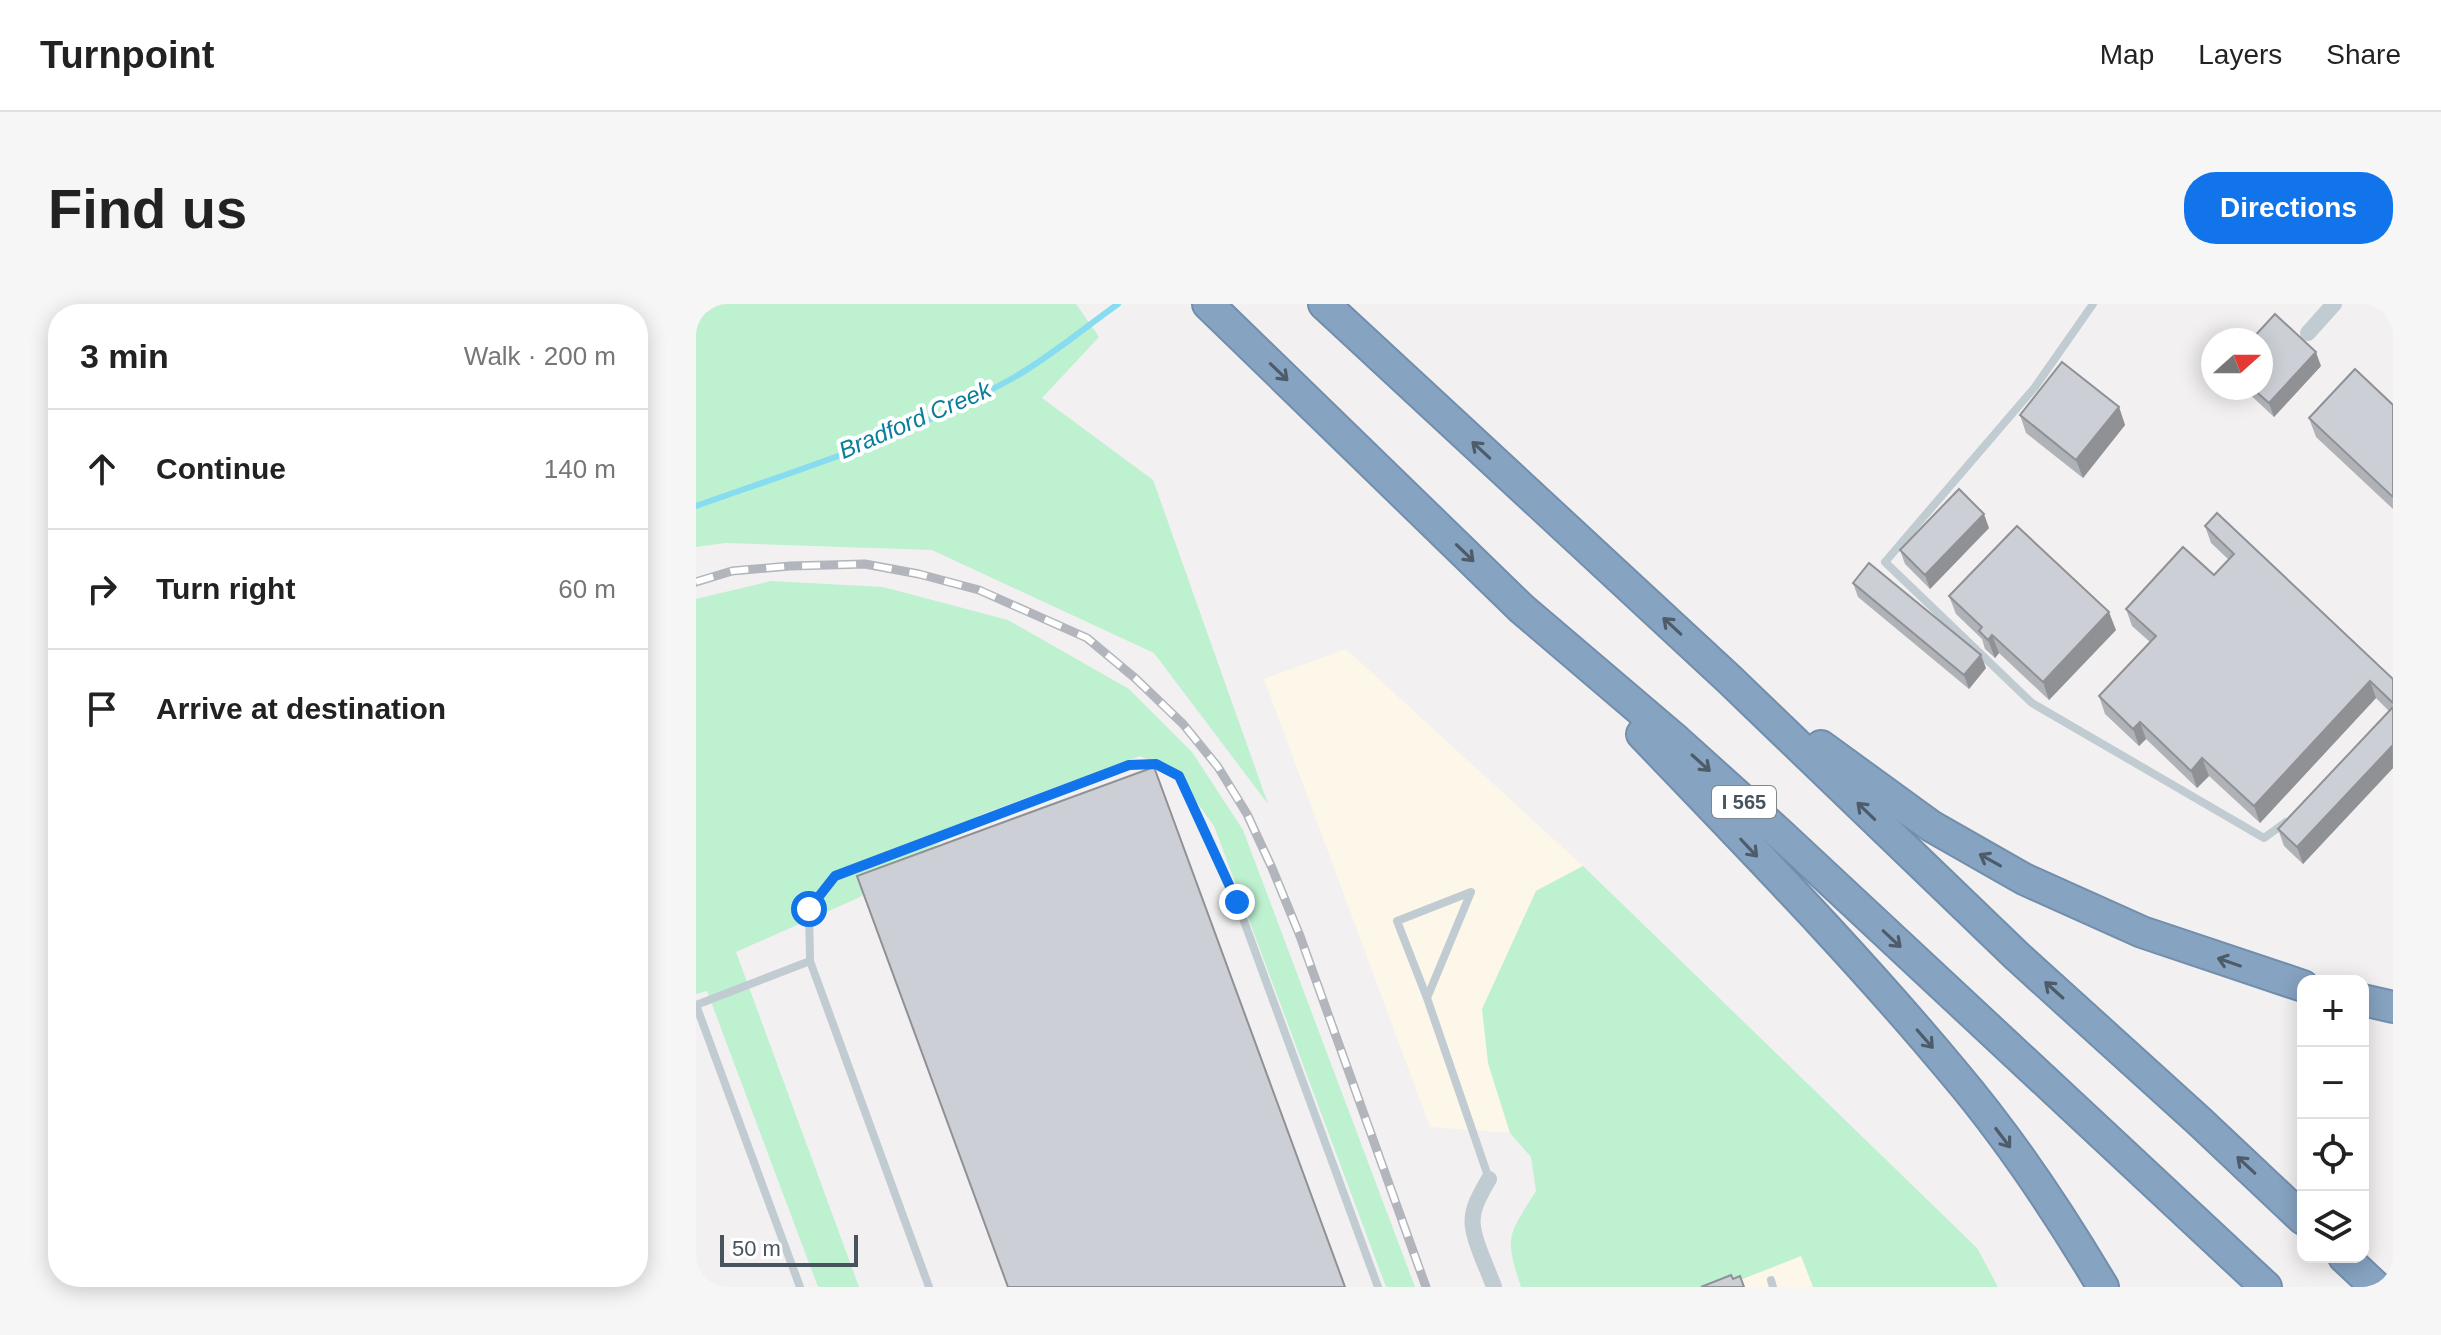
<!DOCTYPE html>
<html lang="en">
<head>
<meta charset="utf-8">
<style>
  body { margin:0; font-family:Helvetica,sans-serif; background:#f6f6f6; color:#222 }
  .controls { position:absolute; right:24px; bottom:24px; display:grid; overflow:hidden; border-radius:16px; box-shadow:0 4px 20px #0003 }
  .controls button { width:72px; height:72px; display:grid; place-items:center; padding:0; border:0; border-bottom:2px solid #e0e0e0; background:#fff; color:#222; font:40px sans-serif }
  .compass { position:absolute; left:1505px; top:24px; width:72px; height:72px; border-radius:50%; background:#fff; box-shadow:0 4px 20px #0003; rotate:69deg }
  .scale { position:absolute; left:24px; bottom:20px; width:138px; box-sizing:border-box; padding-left:8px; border:4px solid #47545e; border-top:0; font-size:22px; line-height:28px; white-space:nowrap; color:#47545e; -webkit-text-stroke:6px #fff; paint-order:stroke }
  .stop { position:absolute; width:24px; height:24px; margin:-18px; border:6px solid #1174eb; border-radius:50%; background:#fff }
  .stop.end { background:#1174eb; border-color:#fff; box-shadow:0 2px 8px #0008 }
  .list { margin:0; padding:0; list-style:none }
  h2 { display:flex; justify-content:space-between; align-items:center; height:104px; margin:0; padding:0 32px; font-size:34px }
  h2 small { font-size:26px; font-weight:400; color:#767676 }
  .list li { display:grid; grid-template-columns:52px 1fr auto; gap:24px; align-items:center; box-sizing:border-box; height:120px; padding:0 32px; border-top:2px solid #e0e0e0 }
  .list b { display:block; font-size:30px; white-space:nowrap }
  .list em { font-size:26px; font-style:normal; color:#767676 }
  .icon { flex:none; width:44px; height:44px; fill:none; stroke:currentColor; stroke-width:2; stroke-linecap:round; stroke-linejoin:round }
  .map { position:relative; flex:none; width:1697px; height:983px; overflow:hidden; border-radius:32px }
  header { display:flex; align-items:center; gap:48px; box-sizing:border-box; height:112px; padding:0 40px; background:#fff; border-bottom:2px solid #e0e0e0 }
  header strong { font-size:38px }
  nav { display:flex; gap:44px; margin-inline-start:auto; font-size:28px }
  .intro { display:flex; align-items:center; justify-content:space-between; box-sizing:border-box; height:192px; padding:0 48px }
  h1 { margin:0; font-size:56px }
  .button { padding:20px 36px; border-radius:32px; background:#1174eb; color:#fff; font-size:28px; font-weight:700 }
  main { display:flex; gap:48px; padding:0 48px }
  aside { flex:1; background:#fff; border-radius:32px; box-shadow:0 4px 20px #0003 }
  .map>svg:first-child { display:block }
  .commercial { fill:#fdf7e9 }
  .green { fill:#bdf1d0 }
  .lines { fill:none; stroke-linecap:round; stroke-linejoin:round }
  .stream { stroke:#88dcf0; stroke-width:6 }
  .highway-casing { stroke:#718ead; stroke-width:34 }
  .lane { stroke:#c0cbd2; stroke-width:8 }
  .street { stroke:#c0cbd2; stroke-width:16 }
  .highway { stroke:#86a3c1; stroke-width:30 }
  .rail-casing { stroke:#b2b5bb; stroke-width:9 }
  .rail { stroke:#fff; stroke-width:6; stroke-dasharray:18; stroke-linecap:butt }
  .wall { fill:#afb2b7 }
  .shaded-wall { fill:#8f9195 }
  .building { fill:#cccfd5; stroke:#8f9195; stroke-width:2 }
  .oneway { stroke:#4d5c68 }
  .route { stroke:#1174eb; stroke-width:10 }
  .labels { text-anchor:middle; stroke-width:8; stroke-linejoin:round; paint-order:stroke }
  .shield { fill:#fff; stroke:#7e878e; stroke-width:2 }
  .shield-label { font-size:20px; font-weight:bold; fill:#47545e }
  .water-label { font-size:24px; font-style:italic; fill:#087e9a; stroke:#fff }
</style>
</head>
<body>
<header>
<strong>Turnpoint</strong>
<nav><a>Map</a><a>Layers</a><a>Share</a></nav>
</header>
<div class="intro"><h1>Find us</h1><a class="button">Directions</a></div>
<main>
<aside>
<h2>3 min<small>Walk · 200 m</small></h2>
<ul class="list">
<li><svg class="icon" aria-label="ahead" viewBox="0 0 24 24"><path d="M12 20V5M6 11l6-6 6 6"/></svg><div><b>Continue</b></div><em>140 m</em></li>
<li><svg class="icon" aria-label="right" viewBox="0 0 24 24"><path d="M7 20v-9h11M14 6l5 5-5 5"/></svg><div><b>Turn right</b></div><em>60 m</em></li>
<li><svg class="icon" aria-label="arrive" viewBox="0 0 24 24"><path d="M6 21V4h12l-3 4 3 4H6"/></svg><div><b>Arrive at destination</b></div></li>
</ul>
</aside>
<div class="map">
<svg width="1697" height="983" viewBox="0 0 1697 983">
  <rect width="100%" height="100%" fill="#f2f0f0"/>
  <g class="commercial">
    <path d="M 650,345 L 887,562 L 839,587 L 792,759 L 814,829 L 734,823 L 568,375 Z"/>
    <path d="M 1106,952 L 1117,983 L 1026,983 Z"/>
  </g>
  <g class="green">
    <path d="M 0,0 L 380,0 L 403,33 L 346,94 L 457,176 L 572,500 L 458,349 L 236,246 L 29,239 L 0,243 Z"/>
    <path d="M 75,277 L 187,283 L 312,316 L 433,385 L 496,448 L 547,526 L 719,983 L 690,983 L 518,522 L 479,468 L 444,452 L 284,511 L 162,594 L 40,648 L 163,983 L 122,983 L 11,687 L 0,690 L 0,295 Z"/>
    <path d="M 887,562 L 1281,944 L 1302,983 L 1117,983 L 1105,952 L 1026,983 L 825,983 C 808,931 812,932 840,887 L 835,853 L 814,829 L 792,759 L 786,705 L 840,587 Z"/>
  </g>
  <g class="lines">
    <path class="stream" d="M 0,202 C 107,164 218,130 317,74 C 354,53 388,24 422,0"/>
    <g class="highway-casing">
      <g id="highway">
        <path d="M 512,0 L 826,305 L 981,437 L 1083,529 L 1570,983"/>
        <path d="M 628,0 L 1033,375 L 1322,653 L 1502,816 L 1607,915"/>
        <path d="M 946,430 C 1052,541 1160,651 1258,769 C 1314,835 1363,909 1407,983"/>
        <path d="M 1125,442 L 1235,522 L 1328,575 L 1446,628 L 1607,682"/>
        <path d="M 1667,696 L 1697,703"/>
        <path d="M 1648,953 L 1680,983"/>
      </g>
    </g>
    <g class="lane">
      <path d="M 1397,0 L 1339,83 L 1189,258 L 1336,399 L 1568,534 L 1590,518"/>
      <path d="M 114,657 L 113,605 L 139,572 L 433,461 L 460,460 L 483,472 L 541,598 L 682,983"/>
      <path d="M 731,694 L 775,588 L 701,617 L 731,694 L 793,875"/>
      <path d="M 0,701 L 114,657 L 233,983"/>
      <path d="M 0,701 L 104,983"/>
      <path d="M 1075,976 L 1077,983"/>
    </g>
    <g class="street">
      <path d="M 1612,29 L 1638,0"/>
      <path d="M 793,875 C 785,889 774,906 777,923 C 779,941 792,965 798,983"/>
    </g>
    <use href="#highway" class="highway"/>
    <g class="rail-casing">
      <path id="rail" d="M 0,278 L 36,267 L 94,262 L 169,260 L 223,270 L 283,286 L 391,334 L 439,374 L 487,420 L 522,463 L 551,510 L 576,564 L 604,632 L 730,983"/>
    </g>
    <use href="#rail" class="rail"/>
  </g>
  <g class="wall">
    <path d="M 1625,62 L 1578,113 L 1547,84 L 1565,84 Z"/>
    <path d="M 1697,101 L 1697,205 L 1620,133 L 1613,114 Z"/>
    <path d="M 1423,103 L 1429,121 L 1387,174 L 1330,129 L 1324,111 Z"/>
    <path d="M 1509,222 L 1697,375 L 1697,464 L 1607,560 L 1588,542 L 1582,525 L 1693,407 L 1680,394 L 1564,519 L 1513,472 L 1501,484 L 1450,435 L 1443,442 L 1409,410 L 1403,392 L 1454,338 L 1436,322 L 1430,305 L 1518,271 L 1533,256 L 1515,239 Z"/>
    <path d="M 1293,224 L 1234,285 L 1209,260 L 1204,246 Z"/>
    <path d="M 1157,279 L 1290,364 L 1273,385 L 1162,293 Z"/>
    <path d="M 1253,292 L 1420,326 L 1353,396 L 1303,349 L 1299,354 L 1289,345 L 1286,335 L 1260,310 Z"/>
  </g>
  <g class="shaded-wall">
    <path d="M 1620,48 L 1625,62 L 1578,113 L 1573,99 Z"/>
    <path d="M 1423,103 L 1429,121 L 1387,174 L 1380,156 Z"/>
    <path d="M 1288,210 L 1293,224 L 1234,285 L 1229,271 Z"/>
    <path d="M 1413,308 L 1420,326 L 1353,396 L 1347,378 Z"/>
    <path d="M 1296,331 L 1303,349 L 1299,354 L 1292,336 Z"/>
    <path d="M 1285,351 L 1290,364 L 1273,385 L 1268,371 Z"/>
    <path d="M 1674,377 L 1680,394 L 1564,519 L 1558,502 Z"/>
    <path d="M 1444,418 L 1450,435 L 1443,442 L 1437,425 Z"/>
    <path d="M 1697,441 L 1697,464 L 1607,560 L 1601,543 Z"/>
    <path d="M 1506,454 L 1513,472 L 1501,484 L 1495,467 Z"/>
  </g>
  <g class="building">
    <path d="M 1579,10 L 1620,48 L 1573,99 L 1556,84 L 1565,84 L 1565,36 L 1555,36 Z"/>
    <path d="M 1366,58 L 1423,103 L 1380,156 L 1324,111 Z"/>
    <path d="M 1659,65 L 1697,101 L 1697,193 L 1613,114 Z"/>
    <path d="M 1263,185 L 1288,210 L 1229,271 L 1204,246 Z"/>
    <path d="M 1521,209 L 1697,375 L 1697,399 L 1674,377 L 1558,502 L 1506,454 L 1495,467 L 1444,418 L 1437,425 L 1403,392 L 1460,332 L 1430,305 L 1487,243 L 1518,271 L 1538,250 L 1509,222 Z"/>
    <path d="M 1321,222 L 1413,308 L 1347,378 L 1296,331 L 1292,336 L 1283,327 L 1286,323 L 1253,292 Z"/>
    <path d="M 1173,259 L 1285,351 L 1268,371 L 1157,279 Z"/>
    <path d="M 1697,403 L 1697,441 L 1601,543 L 1582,525 Z"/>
    <path d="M 458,463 L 649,983 L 312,983 L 161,572 Z"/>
    <path d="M 1035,971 L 1037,975 L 1044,972 L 1048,983 L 1005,983 Z"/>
  </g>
  <defs><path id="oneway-shaft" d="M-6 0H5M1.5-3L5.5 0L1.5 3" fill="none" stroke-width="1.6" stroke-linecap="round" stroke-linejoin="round" transform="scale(2)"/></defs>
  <g class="oneway">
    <use href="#oneway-shaft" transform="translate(583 68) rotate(44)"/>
    <use href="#oneway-shaft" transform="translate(785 146) rotate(-137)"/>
    <use href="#oneway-shaft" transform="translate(769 249) rotate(44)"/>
    <use href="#oneway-shaft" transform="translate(976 322) rotate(-137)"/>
    <use href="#oneway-shaft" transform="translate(1005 459) rotate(42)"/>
    <use href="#oneway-shaft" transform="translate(1170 507) rotate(-136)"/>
    <use href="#oneway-shaft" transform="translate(1053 544) rotate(47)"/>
    <use href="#oneway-shaft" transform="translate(1294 556) rotate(-151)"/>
    <use href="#oneway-shaft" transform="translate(1196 635) rotate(43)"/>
    <use href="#oneway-shaft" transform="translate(1533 658) rotate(-161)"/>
    <use href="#oneway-shaft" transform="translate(1358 686) rotate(-138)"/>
    <use href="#oneway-shaft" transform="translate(1229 735) rotate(49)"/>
    <use href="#oneway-shaft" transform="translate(1307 834) rotate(53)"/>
    <use href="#oneway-shaft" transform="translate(1550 861) rotate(-137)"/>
  </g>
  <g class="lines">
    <path class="route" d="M 113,605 L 139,572 L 433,461 L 460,460 L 483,472 L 541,598"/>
  </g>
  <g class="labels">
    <rect class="shield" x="1016" y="482" width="64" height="32" rx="6"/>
    <g class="shield-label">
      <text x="1048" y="505">I 565</text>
    </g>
    <g class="water-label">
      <text transform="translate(219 116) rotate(-23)" y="8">Bradford Creek</text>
    </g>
  </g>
</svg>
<div class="controls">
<button>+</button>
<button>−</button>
<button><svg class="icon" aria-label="locate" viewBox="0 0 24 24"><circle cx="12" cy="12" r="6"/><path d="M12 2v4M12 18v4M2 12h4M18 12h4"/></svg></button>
<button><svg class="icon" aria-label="layers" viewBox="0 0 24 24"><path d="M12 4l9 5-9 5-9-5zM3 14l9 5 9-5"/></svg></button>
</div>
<svg class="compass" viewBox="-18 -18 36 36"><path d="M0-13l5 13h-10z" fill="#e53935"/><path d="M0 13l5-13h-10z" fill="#767676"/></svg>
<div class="scale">50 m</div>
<div class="stop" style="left:113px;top:605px"></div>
<div class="stop end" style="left:541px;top:598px"></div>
</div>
</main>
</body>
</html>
